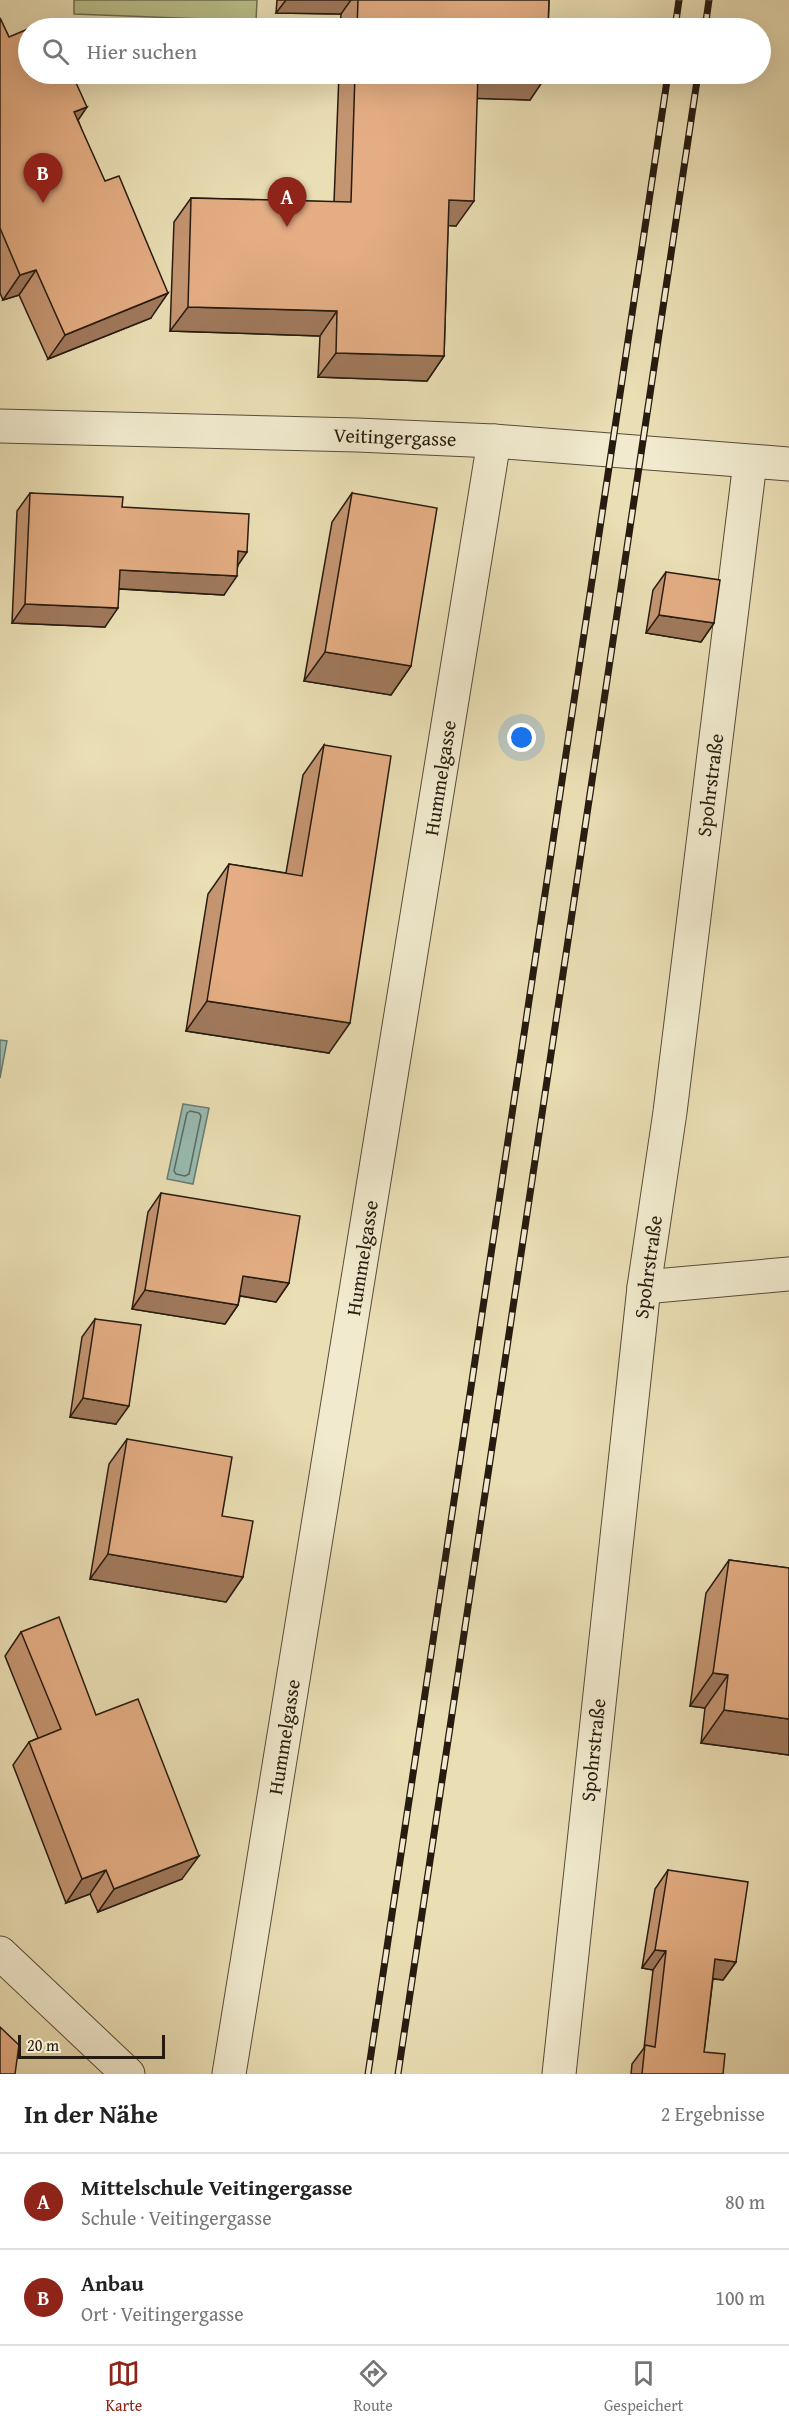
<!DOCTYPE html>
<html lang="de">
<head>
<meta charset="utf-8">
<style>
  body { margin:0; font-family:"Gentium Book Plus",serif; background:#f2f2f2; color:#222 }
  .scale { position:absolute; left:18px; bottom:15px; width:147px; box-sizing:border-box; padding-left:6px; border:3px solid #271b10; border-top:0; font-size:16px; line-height:21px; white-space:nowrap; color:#271b10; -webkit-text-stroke:4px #f1eace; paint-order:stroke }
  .you { position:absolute; left:522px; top:738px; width:21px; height:21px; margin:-15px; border:4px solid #fff; border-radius:50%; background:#1a73e8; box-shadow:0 0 0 9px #1a73e833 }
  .badge { display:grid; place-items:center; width:39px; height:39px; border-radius:50%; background:#8f2418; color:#fff; font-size:20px; font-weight:700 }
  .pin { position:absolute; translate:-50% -50px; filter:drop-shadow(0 2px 3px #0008) }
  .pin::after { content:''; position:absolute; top:32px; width:21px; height:18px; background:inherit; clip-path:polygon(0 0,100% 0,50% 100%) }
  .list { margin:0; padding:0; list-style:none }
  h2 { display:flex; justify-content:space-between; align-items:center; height:78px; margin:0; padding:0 24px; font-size:26px }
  h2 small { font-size:20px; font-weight:400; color:#767676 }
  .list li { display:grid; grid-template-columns:39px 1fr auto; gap:18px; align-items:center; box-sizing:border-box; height:96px; padding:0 24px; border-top:2px solid #e0e0e0 }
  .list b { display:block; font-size:22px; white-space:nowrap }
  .list p { margin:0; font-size:20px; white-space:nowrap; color:#767676 }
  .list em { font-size:20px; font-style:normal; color:#767676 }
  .icon { flex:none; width:33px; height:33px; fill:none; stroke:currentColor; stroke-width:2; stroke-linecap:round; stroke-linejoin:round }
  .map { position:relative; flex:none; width:789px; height:2074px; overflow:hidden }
  .search { position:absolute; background:#fff; box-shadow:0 6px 24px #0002; left:18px; right:18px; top:18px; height:66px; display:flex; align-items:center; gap:15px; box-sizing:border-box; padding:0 21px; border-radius:33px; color:#767676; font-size:22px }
  .sheet { height:270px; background:#fff }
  nav { display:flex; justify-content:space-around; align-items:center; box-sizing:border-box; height:84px; border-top:2px solid #e0e0e0; background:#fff; font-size:16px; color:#767676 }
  nav a { display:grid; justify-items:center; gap:3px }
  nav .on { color:#8f2418 }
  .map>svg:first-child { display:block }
  .green { fill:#bac08b; stroke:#706e4e; stroke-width:1.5 }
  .water { fill:#98bbb2; stroke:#6b7b71; stroke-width:1.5 }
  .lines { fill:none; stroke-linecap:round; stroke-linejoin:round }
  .shore { stroke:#606b61; stroke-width:1.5 }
  .minor-casing { stroke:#584c39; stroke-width:35 }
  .tertiary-casing { stroke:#584c39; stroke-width:35 }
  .minor { stroke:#f1eace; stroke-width:33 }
  .tertiary { stroke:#f1eace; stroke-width:33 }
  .rail-casing { stroke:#271b10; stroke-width:7 }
  .rail { stroke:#f1eace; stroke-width:4.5; stroke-dasharray:14; stroke-linecap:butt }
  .wall { fill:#c49571; stroke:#271b10; stroke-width:1.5 }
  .shaded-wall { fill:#a0795c; stroke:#271b10; stroke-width:1.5 }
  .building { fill:#e4ad83; stroke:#271b10; stroke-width:1.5 }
  .labels { text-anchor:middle; stroke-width:4.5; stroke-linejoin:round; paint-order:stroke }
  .street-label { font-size:20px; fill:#271b10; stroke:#f1eace }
</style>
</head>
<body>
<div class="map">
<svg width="789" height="2074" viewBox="0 0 789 2074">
  <rect width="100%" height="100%" fill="#eadeb4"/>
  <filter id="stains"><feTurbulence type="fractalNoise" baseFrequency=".00333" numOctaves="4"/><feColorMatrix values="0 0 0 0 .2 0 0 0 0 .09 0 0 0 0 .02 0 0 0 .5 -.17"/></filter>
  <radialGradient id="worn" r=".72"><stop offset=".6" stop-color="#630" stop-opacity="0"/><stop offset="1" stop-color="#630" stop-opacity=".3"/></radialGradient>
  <path class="green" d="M 74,0 L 257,0 L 256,21 L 74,14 Z"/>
  <g class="water">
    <path d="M 0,1040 L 7,1041 L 0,1078 Z"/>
    <path d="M 183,1104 L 209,1108 L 193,1184 L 167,1179 Z"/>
  </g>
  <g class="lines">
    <path class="shore" d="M 190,1111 L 199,1113 L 201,1116 L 189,1174 L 185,1176 L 176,1174 L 174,1171 L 187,1113 Z"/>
    <g class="minor-casing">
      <g id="minor">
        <path d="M 644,1287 L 789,1274"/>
        <path d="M 0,1953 L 128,2074"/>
        <path d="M 229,2074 L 494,441"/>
      </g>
    </g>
    <g class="tertiary-casing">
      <g id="tertiary">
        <path d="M 0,426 L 357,435 L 494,441 L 789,464"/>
        <path d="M 559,2074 L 644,1287 L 670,1112 L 750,462"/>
      </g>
    </g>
    <use href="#minor" class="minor"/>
    <use href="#tertiary" class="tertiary"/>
    <g class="rail-casing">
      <g id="rail">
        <path d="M 675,28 L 679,0"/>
        <path d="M 705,28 L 709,0"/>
        <path d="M 368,2074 L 668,74"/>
        <path d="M 398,2074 L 698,74"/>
      </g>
    </g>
    <use href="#rail" class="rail"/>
  </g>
  <g class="wall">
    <path d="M 277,0 L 549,0 L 548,28 L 340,28 L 341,14 L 276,13 Z"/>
    <path d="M 0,18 L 9,37 L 78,120 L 151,318 L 48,359 L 19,295 L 3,300 L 0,293 Z"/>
    <path d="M 339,74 L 547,74 L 530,100 L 477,98 L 456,226 L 448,225 L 444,356 L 427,381 L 318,377 L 320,336 L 170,331 L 174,222 L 191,198 L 334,202 Z"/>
    <path d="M 30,493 L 122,507 L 238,566 L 224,595 L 119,589 L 105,627 L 12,623 L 17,511 Z"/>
    <path d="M 352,493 L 411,666 L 391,695 L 304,681 L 332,522 Z"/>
    <path d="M 666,572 L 714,623 L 701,642 L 646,633 L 653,590 Z"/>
    <path d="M 324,745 L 329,1053 L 186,1031 L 208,894 L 229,864 L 286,873 L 303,775 Z"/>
    <path d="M 161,1193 L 289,1283 L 276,1302 L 240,1296 L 238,1305 L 225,1324 L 132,1309 L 148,1212 Z"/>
    <path d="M 95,1319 L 116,1424 L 70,1417 L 82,1337 Z"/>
    <path d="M 127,1439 L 222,1516 L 243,1577 L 226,1602 L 90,1579 L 109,1464 Z"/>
    <path d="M 729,1560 L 789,1568 L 789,1755 L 701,1743 L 705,1708 L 690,1706 L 706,1593 Z"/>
    <path d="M 21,1632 L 96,1715 L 182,1879 L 98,1912 L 90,1894 L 66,1903 L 13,1765 L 29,1742 L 38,1738 L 5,1656 Z"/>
    <path d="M 668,1870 L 736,1962 L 723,1980 L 713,1979 L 704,2052 L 723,2074 L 631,2074 L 632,2064 L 644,2048 L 653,1970 L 642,1968 L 655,1889 Z"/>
  </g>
  <g class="shaded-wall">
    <path d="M 286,0 L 351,0 L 341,14 L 276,13 Z"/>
    <path d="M 477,74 L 501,74 L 547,75 L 530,100 L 461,98 Z"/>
    <path d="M 87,107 L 70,132 L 74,112 Z"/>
    <path d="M 449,200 L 474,201 L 456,226 L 432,225 Z"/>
    <path d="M 36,270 L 19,295 L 3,300 L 20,275 Z"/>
    <path d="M 168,293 L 151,318 L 48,359 L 65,335 Z"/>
    <path d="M 188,307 L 337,311 L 320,336 L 170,331 Z"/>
    <path d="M 336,353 L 444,356 L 427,381 L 318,377 Z"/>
    <path d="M 238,551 L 247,552 L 234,571 Z"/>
    <path d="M 120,570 L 237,576 L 224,595 L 107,588 Z"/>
    <path d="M 25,604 L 118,608 L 105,627 L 12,623 Z"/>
    <path d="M 659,615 L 714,623 L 701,642 L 646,633 Z"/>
    <path d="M 325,652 L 411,666 L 391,695 L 304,681 Z"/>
    <path d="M 207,1001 L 350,1023 L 329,1053 L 186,1031 Z"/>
    <path d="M 243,1276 L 289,1283 L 276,1302 L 230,1294 Z"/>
    <path d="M 145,1290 L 238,1305 L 225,1324 L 132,1309 Z"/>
    <path d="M 83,1398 L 129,1406 L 116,1424 L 70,1417 Z"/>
    <path d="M 108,1554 L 243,1577 L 226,1602 L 90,1579 Z"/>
    <path d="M 713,1673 L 728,1675 L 705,1708 L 690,1706 Z"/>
    <path d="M 724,1710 L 789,1719 L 789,1755 L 701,1743 Z"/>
    <path d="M 199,1856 L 182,1879 L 98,1912 L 114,1889 Z"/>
    <path d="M 106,1870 L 90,1894 L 66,1903 L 82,1879 Z"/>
    <path d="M 655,1950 L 666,1951 L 653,1970 L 642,1968 Z"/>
    <path d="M 715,1959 L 736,1962 L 723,1980 L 702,1977 Z"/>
  </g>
  <g class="building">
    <path d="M 358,0 L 549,0 L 548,28 L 357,28 Z"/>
    <path d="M 0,18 L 9,37 L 28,29 L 28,74 L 72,74 L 87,107 L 74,112 L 105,181 L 119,176 L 168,293 L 65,335 L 36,270 L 20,275 L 0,228 Z"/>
    <path d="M 37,25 L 39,28 L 29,28 Z"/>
    <path d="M 355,74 L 478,74 L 474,201 L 449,200 L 444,356 L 336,353 L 337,311 L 188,307 L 191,198 L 351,202 Z"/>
    <path d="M 501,74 L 547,74 L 547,75 Z"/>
    <path d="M 30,493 L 123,497 L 122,507 L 249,514 L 247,552 L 238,551 L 237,576 L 120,570 L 118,608 L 25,604 Z"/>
    <path d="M 352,493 L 437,508 L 411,666 L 325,652 Z"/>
    <path d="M 666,572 L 720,580 L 714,623 L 659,615 Z"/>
    <path d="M 324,745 L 391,756 L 350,1023 L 207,1001 L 229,864 L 302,876 Z"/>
    <path d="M 161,1193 L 300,1216 L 289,1283 L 243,1276 L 238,1305 L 145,1290 Z"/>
    <path d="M 95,1319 L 141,1325 L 129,1406 L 83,1398 Z"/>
    <path d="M 127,1439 L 232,1457 L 222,1516 L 253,1521 L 243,1577 L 108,1554 Z"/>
    <path d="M 729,1560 L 789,1568 L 789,1719 L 724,1710 L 728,1675 L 713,1673 Z"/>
    <path d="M 59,1617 L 96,1715 L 138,1699 L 199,1856 L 114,1889 L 106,1870 L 82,1879 L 29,1742 L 61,1729 L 21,1632 Z"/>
    <path d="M 668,1870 L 748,1882 L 736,1962 L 715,1959 L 704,2052 L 725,2054 L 723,2074 L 642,2074 L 645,2045 L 655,2047 L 666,1951 L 655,1950 Z"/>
    <path d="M 0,2027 L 19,2045 L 15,2074 L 0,2074 Z"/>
  </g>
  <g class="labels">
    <g class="street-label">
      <text transform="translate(395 437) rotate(2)" y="7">Veitingergasse</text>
      <text transform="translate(440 778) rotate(-81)" y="7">Hummelgasse</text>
      <text transform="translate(710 785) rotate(-83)" y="7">Spohrstraße</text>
      <text transform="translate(362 1258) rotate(-81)" y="7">Hummelgasse</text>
      <text transform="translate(648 1267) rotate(-82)" y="7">Spohrstraße</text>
      <text transform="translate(284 1737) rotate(-81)" y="7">Hummelgasse</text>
      <text transform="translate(593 1750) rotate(-84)" y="7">Spohrstraße</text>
    </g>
  </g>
  <rect width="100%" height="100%" filter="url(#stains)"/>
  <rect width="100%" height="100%" fill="url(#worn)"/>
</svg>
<div class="scale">20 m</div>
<div class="you"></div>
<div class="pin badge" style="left:287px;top:227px">A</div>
<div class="pin badge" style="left:43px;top:203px">B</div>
<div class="search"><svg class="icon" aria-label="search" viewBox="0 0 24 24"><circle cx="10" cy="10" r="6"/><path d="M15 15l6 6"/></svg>Hier suchen</div>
</div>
<section class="sheet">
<h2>In der Nähe<small>2 Ergebnisse</small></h2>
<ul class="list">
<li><span class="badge">A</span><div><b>Mittelschule Veitingergasse</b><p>Schule · Veitingergasse</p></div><em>80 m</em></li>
<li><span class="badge">B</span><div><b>Anbau</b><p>Ort · Veitingergasse</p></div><em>100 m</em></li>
</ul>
</section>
<nav>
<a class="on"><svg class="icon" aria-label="map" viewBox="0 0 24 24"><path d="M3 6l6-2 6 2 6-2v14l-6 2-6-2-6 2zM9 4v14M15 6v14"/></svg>Karte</a>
<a><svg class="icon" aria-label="directions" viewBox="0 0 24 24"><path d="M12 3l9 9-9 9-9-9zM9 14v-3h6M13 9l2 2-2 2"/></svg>Route</a>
<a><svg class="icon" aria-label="saved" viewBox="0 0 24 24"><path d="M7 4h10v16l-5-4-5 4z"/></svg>Gespeichert</a>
</nav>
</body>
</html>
